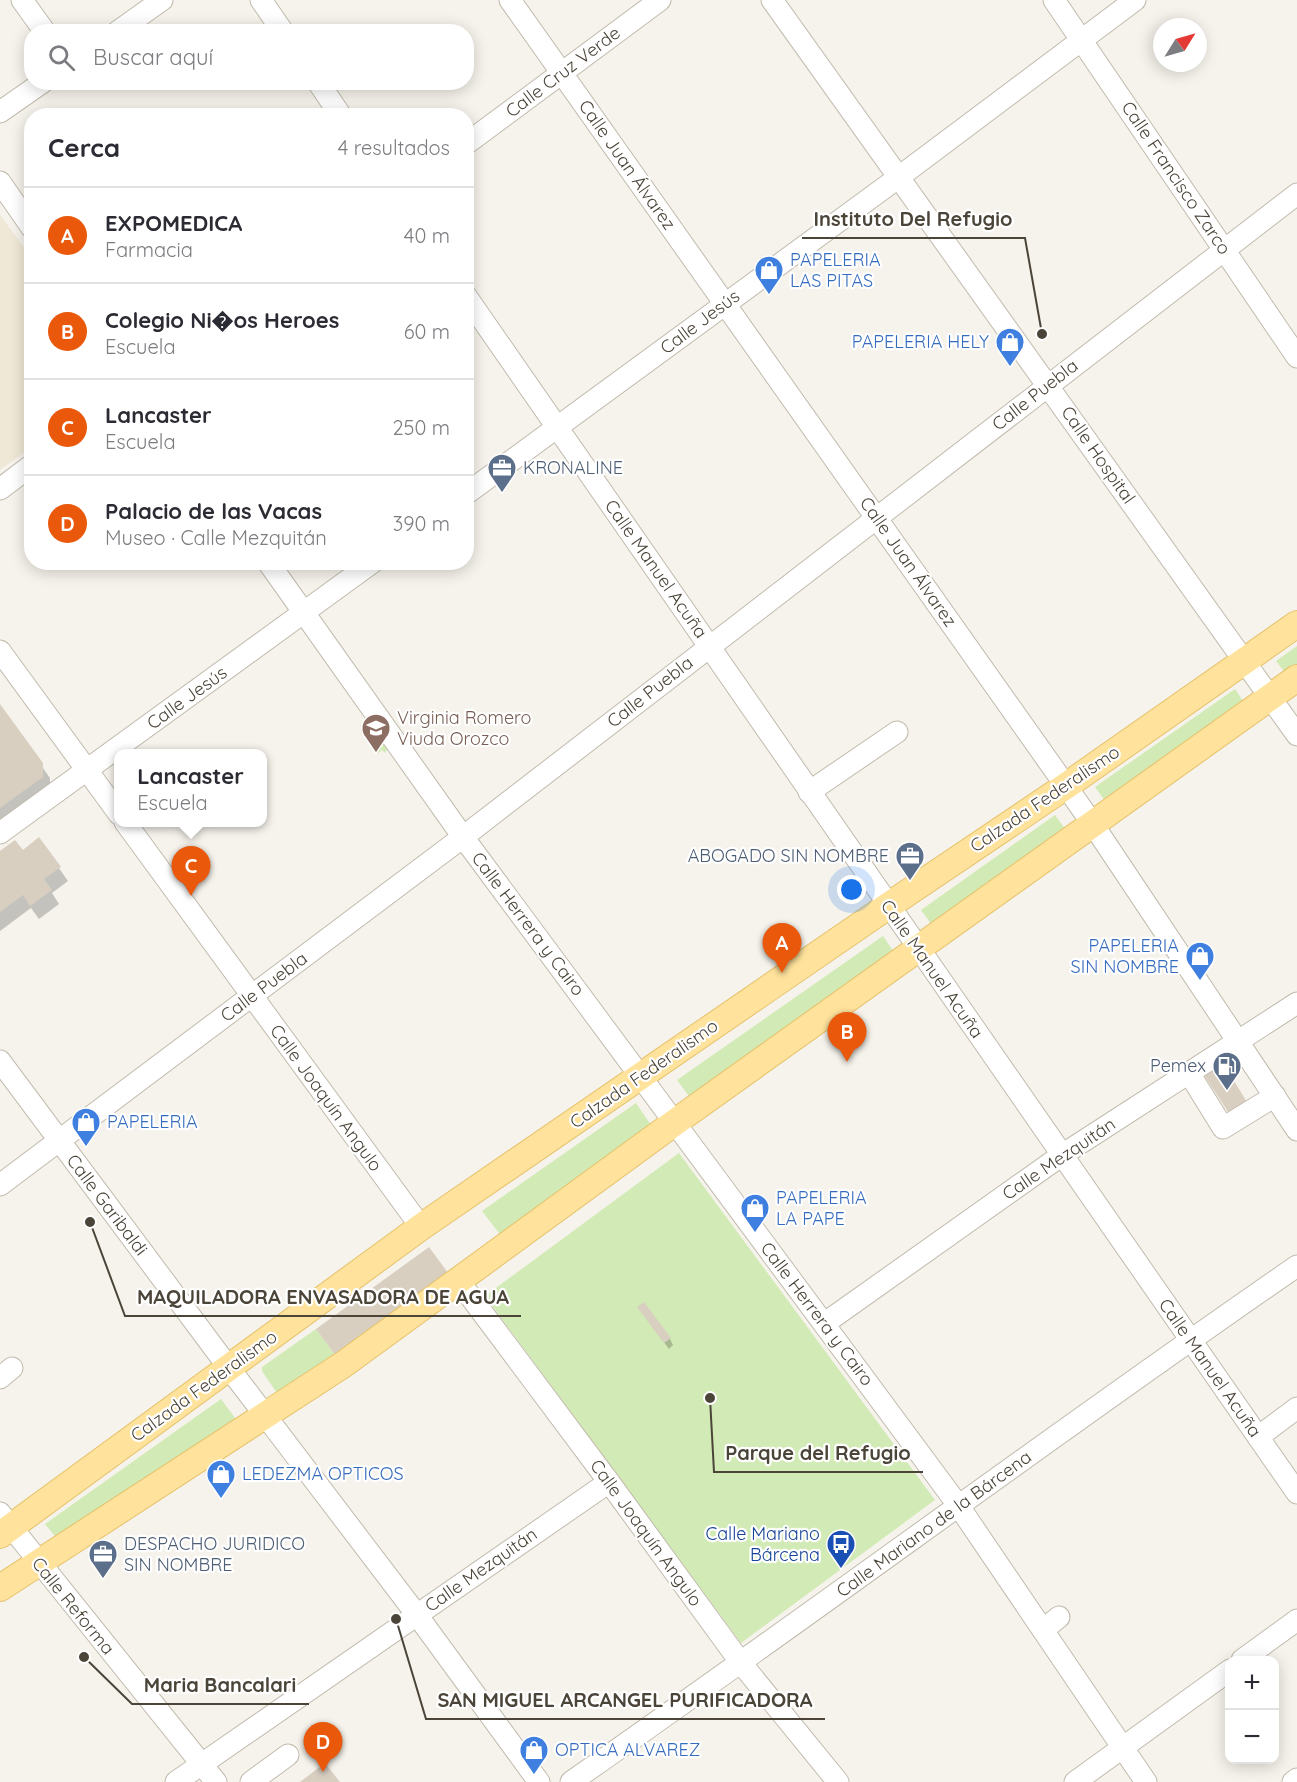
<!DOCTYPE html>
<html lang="es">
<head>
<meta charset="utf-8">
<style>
  body { margin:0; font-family:Quicksand,sans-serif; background:#f7f7f7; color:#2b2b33 }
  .controls { position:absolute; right:18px; bottom:18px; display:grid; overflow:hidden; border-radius:12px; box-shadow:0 3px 15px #0003 }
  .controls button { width:54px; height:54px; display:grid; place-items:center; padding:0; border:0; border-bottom:2px solid #e1e1e2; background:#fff; color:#2b2b33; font:30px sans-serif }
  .compass { position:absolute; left:1153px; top:18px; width:54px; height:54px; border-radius:50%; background:#fff; box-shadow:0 3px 15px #0003; rotate:53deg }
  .you { position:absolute; left:852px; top:890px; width:21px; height:21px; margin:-15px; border:4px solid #fff; border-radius:50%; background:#1a73e8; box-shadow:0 0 0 9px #1a73e833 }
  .badge { display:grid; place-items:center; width:39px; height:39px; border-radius:50%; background:#ea580c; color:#fff; font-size:20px; font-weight:700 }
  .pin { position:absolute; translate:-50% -50px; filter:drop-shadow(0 2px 3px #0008) }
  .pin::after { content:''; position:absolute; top:32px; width:21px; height:18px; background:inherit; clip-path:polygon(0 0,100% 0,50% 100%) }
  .popup { position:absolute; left:114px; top:749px; width:153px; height:78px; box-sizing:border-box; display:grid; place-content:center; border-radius:12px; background:#fff; filter:drop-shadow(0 2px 4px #0005); font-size:20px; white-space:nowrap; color:#7c7c81 }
  .popup b { font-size:22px; color:#2b2b33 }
  .popup::after { content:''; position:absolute; left:50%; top:100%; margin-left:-12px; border:12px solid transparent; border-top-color:#fff }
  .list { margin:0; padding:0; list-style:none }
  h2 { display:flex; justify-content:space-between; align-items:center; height:78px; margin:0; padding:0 24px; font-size:26px }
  h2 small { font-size:20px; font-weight:400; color:#7c7c81 }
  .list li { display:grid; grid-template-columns:39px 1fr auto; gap:18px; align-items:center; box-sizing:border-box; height:96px; padding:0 24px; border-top:2px solid #e1e1e2 }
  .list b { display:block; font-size:22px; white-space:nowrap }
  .list p { margin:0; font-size:20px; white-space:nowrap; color:#7c7c81 }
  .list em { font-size:20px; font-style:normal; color:#7c7c81 }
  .icon { flex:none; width:33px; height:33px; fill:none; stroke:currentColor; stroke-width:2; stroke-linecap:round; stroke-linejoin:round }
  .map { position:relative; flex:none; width:1297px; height:1782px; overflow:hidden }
  .search { position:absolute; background:#fff; box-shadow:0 3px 15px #0003; left:24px; top:24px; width:450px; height:66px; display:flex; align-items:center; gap:15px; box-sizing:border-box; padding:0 21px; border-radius:24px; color:#7c7c81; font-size:22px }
  .panel { position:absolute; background:#fff; box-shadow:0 3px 15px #0003; left:24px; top:108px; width:450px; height:462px; border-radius:24px }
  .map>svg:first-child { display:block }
  .education { fill:#efe8d6 }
  .green { fill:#d2eab5 }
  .shadow { fill:#0003 }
  .building { fill:#d8cfc1 }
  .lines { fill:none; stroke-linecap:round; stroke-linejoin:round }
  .minor-casing { stroke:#c2bbae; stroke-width:23 }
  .major-casing { stroke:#e6c16a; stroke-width:28 }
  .minor { stroke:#fff; stroke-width:21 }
  .major { stroke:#ffe39c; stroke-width:26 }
  .labels { text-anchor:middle; stroke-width:4.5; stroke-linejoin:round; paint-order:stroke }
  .street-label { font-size:18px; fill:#4b4439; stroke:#fff }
  .shop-label { font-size:18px; fill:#366cbe; stroke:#fff; text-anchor:start }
  .service-label { font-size:18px; fill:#4e5e75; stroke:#fff; text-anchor:start }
  .education-label { font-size:18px; fill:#785e54; stroke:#fff; text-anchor:start }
  .transit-label { font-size:18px; fill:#164399; stroke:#fff; text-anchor:end }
  .leader { fill:none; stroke:#4b4439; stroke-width:2 }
  .callout-dot { fill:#4b4439; stroke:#fff; stroke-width:2 }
  .callout-label { font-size:20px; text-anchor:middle; font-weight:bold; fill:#4b4439; stroke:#fff; stroke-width:4.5; stroke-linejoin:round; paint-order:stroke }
</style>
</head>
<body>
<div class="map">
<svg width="1297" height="1782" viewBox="0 0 1297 1782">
  <rect width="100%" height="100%" fill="#f6f3ec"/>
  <path class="education" d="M 0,215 L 32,258 L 31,447 L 0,470 Z"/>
  <g class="green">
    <path d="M 1297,646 L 1297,672 L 1289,678 L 1276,661 Z"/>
    <path d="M 1235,689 L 1247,707 L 1108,805 L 1095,787 Z"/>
    <path d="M 364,722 L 372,722 L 389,745 L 385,753 L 382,750 L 377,754 L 361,732 L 367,727 Z"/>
    <path d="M 1055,815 L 1068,833 L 934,928 L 921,910 Z"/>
    <path d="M 883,936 L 896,955 L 691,1099 L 677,1080 Z"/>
    <path d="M 636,1103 L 653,1128 L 502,1237 L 482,1211 Z"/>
    <path d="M 679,1153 L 935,1500 L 741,1643 L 485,1296 Z"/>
    <path d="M 316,1329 L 338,1359 L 279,1396 L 262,1371 L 262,1367 Z"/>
    <path d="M 221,1399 L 241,1426 L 59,1541 L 45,1524 Z"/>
  </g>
  <g class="shadow">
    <path d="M 0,707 L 50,778 L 50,791 L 0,828 Z"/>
    <path d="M 39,840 L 68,881 L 52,893 L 59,904 L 39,919 L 31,908 L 0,931 L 0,853 L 22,852 Z"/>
    <path d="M 643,1304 L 670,1339 L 673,1345 L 669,1349 L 643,1314 Z"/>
  </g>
  <g class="building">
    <path d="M 0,704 L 43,763 L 43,777 L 0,808 Z"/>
    <path d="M 39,837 L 61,867 L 44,879 L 52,890 L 30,906 L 23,895 L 0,912 L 0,851 L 15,840 L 23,850 Z"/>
    <path d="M 1223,1063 L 1250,1107 L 1232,1118 L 1204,1075 Z"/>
    <path d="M 429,1247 L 451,1277 L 338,1359 L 316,1329 Z"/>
    <path d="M 644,1302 L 671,1338 L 664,1343 L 637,1307 Z"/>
    <path d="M 325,1763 L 340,1782 L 300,1782 Z"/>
  </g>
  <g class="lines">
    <g class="minor-casing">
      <g id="minor">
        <path d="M 22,0 L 45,32"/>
        <path d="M 261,0 L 283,32"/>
        <path d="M 510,0 L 1092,823 L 1297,1130"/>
        <path d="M 772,0 L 1297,735"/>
        <path d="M 1054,0 L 1297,357"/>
        <path d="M 117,32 L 162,0"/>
        <path d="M 318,82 L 341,116"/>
        <path d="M 0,112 L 43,82"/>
        <path d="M 466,144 L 660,0"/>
        <path d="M 0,182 L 32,228"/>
        <path d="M 466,296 L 1297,1493"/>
        <path d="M 0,489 L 32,465"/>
        <path d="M 466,494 L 899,177 L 1135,0"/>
        <path d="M 268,562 L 463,837 L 958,1505 L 1146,1782"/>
        <path d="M 0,651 L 119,814"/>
        <path d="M 809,792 L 897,732"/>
        <path d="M 125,822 L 421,1227"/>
        <path d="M 0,833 L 373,562"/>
        <path d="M 0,1061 L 229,1368 L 417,1615 L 539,1782"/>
        <path d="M 1189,1073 L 1223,1128 L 1275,1096"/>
        <path d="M 0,1185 L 463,837 L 1297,194"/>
        <path d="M 458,1280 L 609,1482 L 741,1663 L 838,1782"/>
        <path d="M 825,1323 L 1062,1155 L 1297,1003"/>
        <path d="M 0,1378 L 12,1368"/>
        <path d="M 1258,1437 L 1297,1408"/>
        <path d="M 0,1513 L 216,1782"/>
        <path d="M 1043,1630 L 1059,1617"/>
        <path d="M 1242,1660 L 1297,1620"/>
        <path d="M 176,1782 L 609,1482"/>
        <path d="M 251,1782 L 288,1755"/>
        <path d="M 571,1782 C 814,1613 1052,1435 1297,1266"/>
        <path d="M 1075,1782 L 1230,1670"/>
        <path d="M 1293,1782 L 1297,1779"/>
      </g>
    </g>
    <g class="major-casing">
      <g id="major">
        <path d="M 0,1535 L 421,1227 L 888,906 L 1066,786 L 1297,624"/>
        <path d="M 0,1588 L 344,1364 L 674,1123 L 1297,678"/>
      </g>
    </g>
    <use href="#minor" class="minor"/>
    <use href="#major" class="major"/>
  </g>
  <defs>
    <g id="shop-pin" transform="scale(1.5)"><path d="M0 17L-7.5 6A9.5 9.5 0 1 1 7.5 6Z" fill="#3f7fe0" stroke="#fff"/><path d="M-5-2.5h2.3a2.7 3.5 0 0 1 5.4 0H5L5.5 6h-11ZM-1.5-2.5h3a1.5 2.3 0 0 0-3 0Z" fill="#fff"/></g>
    <g id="office-pin" transform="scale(1.5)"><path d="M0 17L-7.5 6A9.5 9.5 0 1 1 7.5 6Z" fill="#5c6f8a" stroke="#fff"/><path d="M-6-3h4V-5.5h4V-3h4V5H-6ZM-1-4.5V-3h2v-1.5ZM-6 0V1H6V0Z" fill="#fff"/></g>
    <g id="school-pin" transform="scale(1.5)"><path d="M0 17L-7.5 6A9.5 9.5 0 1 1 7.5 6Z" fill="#8d6e63" stroke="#fff"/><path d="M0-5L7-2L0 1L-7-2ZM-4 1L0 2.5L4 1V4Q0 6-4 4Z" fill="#fff"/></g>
    <g id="fuel-pin" transform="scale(1.5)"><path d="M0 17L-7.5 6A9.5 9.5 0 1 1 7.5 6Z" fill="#5c6f8a" stroke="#fff"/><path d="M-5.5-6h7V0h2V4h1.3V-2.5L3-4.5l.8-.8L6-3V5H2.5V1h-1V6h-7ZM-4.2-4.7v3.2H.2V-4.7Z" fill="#fff"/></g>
    <g id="bus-pin" transform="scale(1.5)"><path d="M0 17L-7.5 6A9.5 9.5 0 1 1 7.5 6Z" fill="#1a4fb4" stroke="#fff"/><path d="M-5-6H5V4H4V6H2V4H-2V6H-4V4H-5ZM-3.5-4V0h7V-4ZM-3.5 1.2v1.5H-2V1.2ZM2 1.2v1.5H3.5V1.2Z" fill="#fff"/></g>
  </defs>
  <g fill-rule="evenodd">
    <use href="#shop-pin" x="769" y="270"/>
    <use href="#shop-pin" x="1010" y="342"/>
    <use href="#office-pin" x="502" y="468"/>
    <use href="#school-pin" x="376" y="728"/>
    <use href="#office-pin" x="910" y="856"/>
    <use href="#shop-pin" x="1200" y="956"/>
    <use href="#fuel-pin" x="1227" y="1066"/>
    <use href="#shop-pin" x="86" y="1122"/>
    <use href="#shop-pin" x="755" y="1208"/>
    <use href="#shop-pin" x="221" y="1474"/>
    <use href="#bus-pin" x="841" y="1544"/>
    <use href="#office-pin" x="103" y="1554"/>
    <use href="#shop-pin" x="534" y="1750"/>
  </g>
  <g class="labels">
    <g class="street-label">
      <text transform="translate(563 72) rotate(-37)" y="6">Calle Cruz Verde</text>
      <text transform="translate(627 165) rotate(55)" y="6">Calle Juan Álvarez</text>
      <text transform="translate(1176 178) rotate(56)" y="6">Calle Francisco Zarco</text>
      <text transform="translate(700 322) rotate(-37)" y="6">Calle Jesús</text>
      <text transform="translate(1035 395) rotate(-38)" y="6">Calle Puebla</text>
      <text transform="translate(1098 455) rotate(55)" y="6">Calle Hospital</text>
      <text transform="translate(908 562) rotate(55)" y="6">Calle Juan Álvarez</text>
      <text transform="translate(656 569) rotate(55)" y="6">Calle Manuel Acuña</text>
      <text transform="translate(650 692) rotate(-38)" y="6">Calle Puebla</text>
      <text transform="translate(187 698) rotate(-36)" y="6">Calle Jesús</text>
      <text transform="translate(1045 799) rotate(-34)" y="6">Calzada Federalismo</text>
      <text transform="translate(528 924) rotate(53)" y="6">Calle Herrera y Cairo</text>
      <text transform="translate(932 969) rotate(55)" y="6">Calle Manuel Acuña</text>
      <text transform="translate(264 987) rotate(-37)" y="6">Calle Puebla</text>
      <text transform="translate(644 1074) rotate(-35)" y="6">Calzada Federalismo</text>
      <text transform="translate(326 1098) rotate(54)" y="6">Calle Joaquín Angulo</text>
      <text transform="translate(1059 1159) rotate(-34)" y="6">Calle Mezquitán</text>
      <text transform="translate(107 1205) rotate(53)" y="6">Calle Garibaldi</text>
      <text transform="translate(817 1314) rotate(53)" y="6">Calle Herrera y Cairo</text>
      <text transform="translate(1210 1368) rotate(55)" y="6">Calle Manuel Acuña</text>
      <text transform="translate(204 1386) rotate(-36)" y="6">Calzada Federalismo</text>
      <text transform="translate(934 1524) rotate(-36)" y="6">Calle Mariano de la Bárcena</text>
      <text transform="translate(646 1533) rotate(54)" y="6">Calle Joaquín Angulo</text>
      <text transform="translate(481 1570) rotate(-35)" y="6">Calle Mezquitán</text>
      <text transform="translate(73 1606) rotate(51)" y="6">Calle Reforma</text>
    </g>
    <g class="shop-label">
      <text x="790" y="266">PAPELERIA<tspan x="790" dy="21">LAS PITAS</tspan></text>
      <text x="989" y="348" text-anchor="end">PAPELERIA HELY</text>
      <text x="1179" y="952" text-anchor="end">PAPELERIA<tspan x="1179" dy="21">SIN NOMBRE</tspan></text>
      <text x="107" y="1128">PAPELERIA</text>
      <text x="776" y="1204">PAPELERIA<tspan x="776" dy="21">LA PAPE</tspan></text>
      <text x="242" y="1480">LEDEZMA OPTICOS</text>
      <text x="555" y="1756">OPTICA ALVAREZ</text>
    </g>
    <g class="service-label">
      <text x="523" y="474">KRONALINE</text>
      <text x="889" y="862" text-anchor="end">ABOGADO SIN NOMBRE</text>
      <text x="1206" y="1072" text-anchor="end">Pemex</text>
      <text x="124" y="1550">DESPACHO JURIDICO<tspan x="124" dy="21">SIN NOMBRE</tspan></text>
    </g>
    <g class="education-label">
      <text x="397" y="724">Virginia Romero<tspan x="397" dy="21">Viuda Orozco</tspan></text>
    </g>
    <g class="transit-label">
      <text x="820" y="1540">Calle Mariano<tspan x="820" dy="21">Bárcena</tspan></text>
    </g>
  </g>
  <path class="leader" d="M1042 334L1025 238H802M90 1222L125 1316H521M710 1398L714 1472H923M84 1657L132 1704H309M396 1619L426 1719H825"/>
  <g class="callout-dot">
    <circle cx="1042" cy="334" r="6"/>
    <circle cx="90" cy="1222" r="6"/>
    <circle cx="710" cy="1398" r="6"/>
    <circle cx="84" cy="1657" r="6"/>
    <circle cx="396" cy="1619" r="6"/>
  </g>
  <g class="callout-label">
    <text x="913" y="226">Instituto Del Refugio</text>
    <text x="323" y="1304">MAQUILADORA ENVASADORA DE AGUA</text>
    <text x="818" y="1460">Parque del Refugio</text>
    <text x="220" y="1692">Maria Bancalari</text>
    <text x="625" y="1707">SAN MIGUEL ARCANGEL PURIFICADORA</text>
  </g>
</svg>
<div class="controls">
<button>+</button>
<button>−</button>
</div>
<svg class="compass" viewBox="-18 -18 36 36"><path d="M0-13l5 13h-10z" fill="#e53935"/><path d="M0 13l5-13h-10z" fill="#7c7c81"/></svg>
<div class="you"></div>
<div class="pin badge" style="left:782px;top:973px">A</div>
<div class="pin badge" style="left:847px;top:1062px">B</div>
<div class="pin badge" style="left:191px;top:896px">C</div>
<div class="popup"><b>Lancaster</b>Escuela</div>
<div class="pin badge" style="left:323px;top:1772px">D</div>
<div class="search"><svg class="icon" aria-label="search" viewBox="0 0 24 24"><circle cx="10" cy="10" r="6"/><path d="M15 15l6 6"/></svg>Buscar aquí</div>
<section class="panel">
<h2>Cerca<small>4 resultados</small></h2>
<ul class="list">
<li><span class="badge">A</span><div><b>EXPOMEDICA</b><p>Farmacia</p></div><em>40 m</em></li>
<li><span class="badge">B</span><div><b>Colegio Ni�os Heroes</b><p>Escuela</p></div><em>60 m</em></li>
<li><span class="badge">C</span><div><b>Lancaster</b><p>Escuela</p></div><em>250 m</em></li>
<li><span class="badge">D</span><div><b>Palacio de las Vacas</b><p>Museo · Calle Mezquitán</p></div><em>390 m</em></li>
</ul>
</section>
</div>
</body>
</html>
